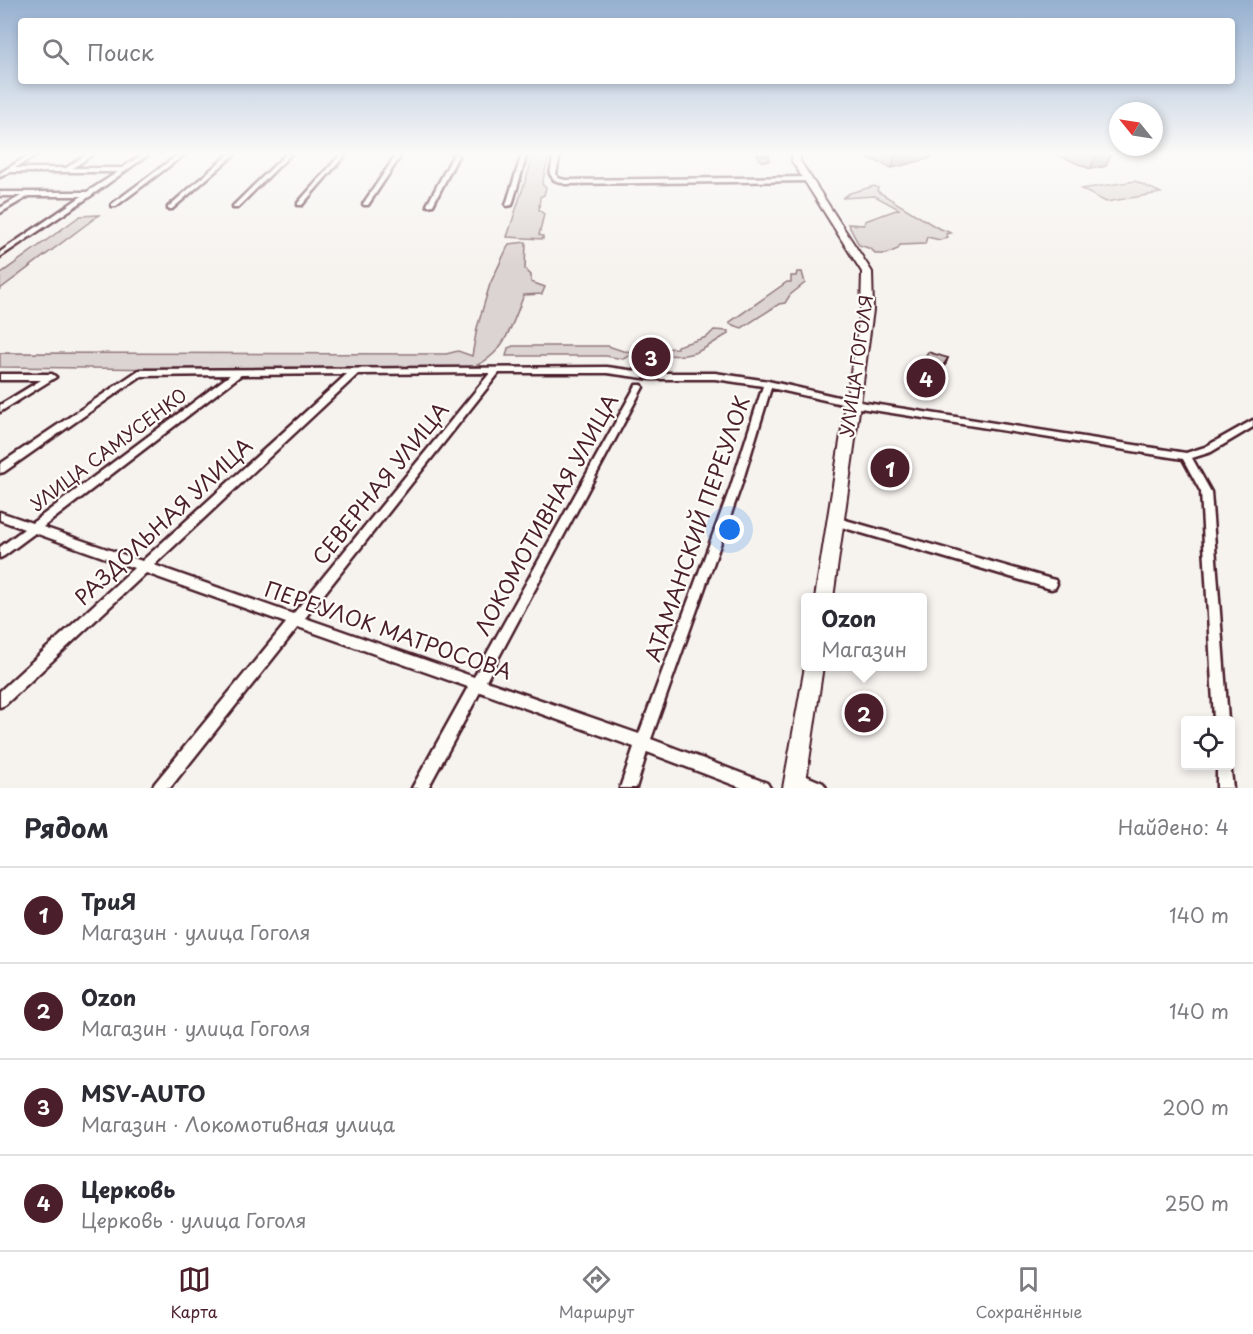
<!DOCTYPE html>
<html lang="ru">
<head>
<meta charset="utf-8">
<style>
  body { margin:0; font-family:"Playpen Sans",sans-serif; background:#f7f7f7; color:#2b2b33 }
  .controls { position:absolute; right:18px; bottom:18px; display:grid; overflow:hidden; border-radius:6px; box-shadow:0 3px 9px #0003 }
  .controls button { width:54px; height:54px; display:grid; place-items:center; padding:0; border:0; border-bottom:2px solid #e1e1e2; background:#fff; color:#2b2b33; font:30px sans-serif }
  .compass { position:absolute; left:1109px; top:102px; width:54px; height:54px; border-radius:50%; background:#fff; box-shadow:0 3px 9px #0003; rotate:300deg }
  .you { position:absolute; left:730px; top:530px; width:21px; height:21px; margin:-15px; border:4px solid #fff; border-radius:50%; background:#1a73e8; box-shadow:0 0 0 9px #1a73e833 }
  .badge { display:grid; place-items:center; width:39px; height:39px; border-radius:50%; background:#4a1f2b; color:#fff; font-size:20px; font-weight:700 }
  .pin { position:absolute; translate:-50% -50%; border:3px solid #fff; box-shadow:0 2px 6px #0006 }
  .popup { position:absolute; left:801px; top:593px; width:126px; height:78px; box-sizing:border-box; display:grid; place-content:center; border-radius:6px; background:#fff; filter:drop-shadow(0 2px 4px #0005); font-size:20px; white-space:nowrap; color:#7c7c81 }
  .popup b { font-size:22px; color:#2b2b33 }
  .popup::after { content:''; position:absolute; left:50%; top:100%; margin-left:-12px; border:12px solid transparent; border-top-color:#fff }
  .list { margin:0; padding:0; list-style:none }
  h2 { display:flex; justify-content:space-between; align-items:center; height:78px; margin:0; padding:0 24px; font-size:26px }
  h2 small { font-size:20px; font-weight:400; color:#7c7c81 }
  .list li { display:grid; grid-template-columns:39px 1fr auto; gap:18px; align-items:center; box-sizing:border-box; height:96px; padding:0 24px; border-top:2px solid #e1e1e2 }
  .list b { display:block; font-size:22px; white-space:nowrap }
  .list p { margin:0; font-size:20px; white-space:nowrap; color:#7c7c81 }
  .list em { font-size:20px; font-style:normal; color:#7c7c81 }
  .icon { flex:none; width:33px; height:33px; fill:none; stroke:currentColor; stroke-width:2; stroke-linecap:round; stroke-linejoin:round }
  .map { position:relative; flex:none; width:1253px; height:788px; overflow:hidden }
  .search { position:absolute; background:#fff; box-shadow:0 3px 9px #0003; left:18px; right:18px; top:18px; height:66px; display:flex; align-items:center; gap:15px; box-sizing:border-box; padding:0 21px; border-radius:6px; color:#7c7c81; font-size:22px }
  .sheet { height:462px; background:#fff }
  nav { display:flex; justify-content:space-around; align-items:center; box-sizing:border-box; height:84px; border-top:2px solid #e1e1e2; background:#fff; font-size:16px; color:#7c7c81 }
  nav a { display:grid; justify-items:center; gap:3px }
  nav .on { color:#4a1f2b }
  .map>svg:first-child { display:block }
  .green { fill:#dcd4d2; stroke:#937a7e; stroke-width:1.5 }
  .lines { fill:none; stroke-linecap:round; stroke-linejoin:round }
  .street-casing { stroke:#4a1f2b; stroke-width:5 }
  .secondary-casing { stroke:#4a1f2b; stroke-width:4 }
  .street { fill:#fdfcf7; fill-rule:evenodd }
  .secondary { fill:#fdfcf7; fill-rule:evenodd }
  .wall { fill:#afa4a3; stroke:#4a1f2b; stroke-width:1.5 }
  .shaded-wall { fill:#8e8685; stroke:#4a1f2b; stroke-width:1.5 }
  .building { fill:#cbbfbe; stroke:#4a1f2b; stroke-width:1.5 }
  .labels { text-anchor:middle; stroke-width:4.5; stroke-linejoin:round; paint-order:stroke }
  .street-label { font-size:18px; fill:#4a1f2b; stroke:#fdfcf7 }
  .near-street-label { font-size:21px; fill:#4a1f2b; stroke:#fdfcf7 }
</style>
</head>
<body>
<div class="map">
<svg width="1253" height="788" viewBox="0 0 1253 788">
  <rect width="100%" height="100%" fill="#f6f3ef"/>
  <filter id="ink" filterUnits="userSpaceOnUse"><feTurbulence type="fractalNoise" baseFrequency=".0167" numOctaves="2"/><feDisplacementMap in="SourceGraphic" scale="12" xChannelSelector="R" yChannelSelector="G"/><feConvolveMatrix kernelMatrix="1 2 1 2 8 2 1 2 1" color-interpolation-filters="sRGB"/></filter>
  <g filter="url(#ink)">
    <g class="green">
      <path d="M 534,154 L 549,154 L 542,184 L 546,188 L 544,195 L 540,197 L 539,210 L 544,214 L 539,235 L 543,236 L 543,239 L 507,237 Z"/>
      <path d="M 1135,181 L 1161,193 L 1106,202 L 1081,189 Z"/>
      <path d="M 874,186 L 878,188 L 877,191 L 936,227 L 951,233 L 946,234 L 948,237 L 940,240 L 927,237 L 925,244 L 900,245 L 898,249 L 886,254 L 876,254 L 871,249 L 859,245 L 848,224 L 864,225 L 865,221 L 899,209 L 875,196 L 842,198 L 850,193 Z"/>
      <path d="M 99,215 L 0,289 L 0,274 L 80,216 Z"/>
      <path d="M 526,242 L 525,269 L 531,275 L 531,282 L 545,287 L 542,294 L 524,295 C 508,335 501,365 453,372 L 0,367 L 0,353 L 446,354 L 458,351 L 472,356 L 477,328 L 490,284 L 509,244 Z"/>
      <path d="M 797,272 L 802,272 L 805,283 L 790,295 L 785,303 L 779,304 L 742,328 L 730,324 L 730,322 L 787,282 L 791,282 L 791,276 L 796,276 Z"/>
      <path d="M 714,330 L 728,331 L 728,334 C 717,340 706,349 694,353 C 670,361 645,346 623,359 L 606,356 L 506,356 L 508,348 L 513,346 L 608,346 L 623,351 L 637,352 L 643,346 L 661,349 L 677,348 L 677,346 L 707,337 Z"/>
    </g>
    <g class="lines">
      <g class="street-casing">
        <g id="street">
          <path d="M 31,154 L 38,154 L 15,168 L 66,168 L 87,154 L 93,154 L 73,168 L 122,168 L 143,154 L 149,154 L 92,195 L 0,257 L 0,252 L 82,196 L 29,196 L 0,213 L 0,208 L 21,196 L 0,196 L 0,192 L 87,192 L 118,172 L 10,172 L 0,177 L 0,173 Z"/>
          <path d="M 179,154 L 185,154 L 116,206 L 112,206 L 112,204 Z"/>
          <path d="M 229,154 L 235,154 L 172,209 L 168,209 L 168,207 Z"/>
          <path d="M 286,154 L 291,154 L 237,208 L 233,208 L 233,206 Z"/>
          <path d="M 341,154 L 346,154 L 302,205 L 298,205 L 298,203 Z"/>
          <path d="M 397,154 L 402,154 L 368,205 L 364,205 L 363,204 Z"/>
          <path d="M 454,154 L 459,154 L 433,205 L 428,206 L 427,205 Z"/>
          <path d="M 522,154 L 527,154 L 512,205 L 507,206 L 506,205 Z"/>
          <path d="M 554,154 L 560,154 L 556,174 L 558,178 L 565,180 L 808,177 L 811,179 L 808,181 L 565,184 L 554,180 L 550,174 Z"/>
          <path d="M 607,367 L 651,373 L 715,373 L 768,381 L 860,402 L 1186,453 L 1205,447 L 1253,420 L 1253,427 L 1211,452 L 1192,458 L 1211,492 L 1228,720 L 1214,720 L 1201,492 L 1183,459 L 860,408 L 771,388 L 741,486 L 651,739 L 767,783 L 770,788 L 742,788 L 647,752 L 636,788 L 620,788 L 634,747 L 480,692 L 428,788 L 412,788 L 468,687 L 298,627 L 170,788 L 152,788 L 155,783 L 286,623 L 146,573 L 5,705 L 0,707 L 0,691 L 134,568 L 35,533 L 4,556 L 0,558 L 0,547 L 24,529 L 0,520 L 0,512 L 32,523 L 230,375 L 141,376 L 4,472 L 0,473 L 0,464 L 139,370 ZM 490,373 L 293,614 L 154,565 L 358,374 ZM 499,373 L 607,373 L 651,379 L 715,379 L 763,386 L 731,486 L 639,734 L 486,681 L 643,387 L 642,385 L 636,385 L 635,387 L 474,677 L 305,618 ZM 347,374 L 142,561 L 43,527 L 241,375 Z"/>
          <path d="M 0,374 L 52,374 L 56,377 L 0,412 L 0,405 L 41,380 L 0,380 Z"/>
          <path d="M 835,517 L 1051,579 L 1055,580 L 1057,584 L 1055,588 L 1051,589 L 831,524 L 830,521 L 831,518 Z"/>
          <path d="M 1230,764 L 1233,788 L 1217,788 L 1217,766 L 1230,766 Z"/>
          <path d="M 795,771 L 823,783 L 826,788 L 799,788 L 790,784 L 787,779 L 790,774 Z"/>
        </g>
      </g>
      <g class="secondary-casing">
        <g id="secondary">
          <path d="M 792,154 L 800,154 L 800,161 L 872,272 L 873,310 L 833,598 L 815,598 L 861,310 L 862,272 L 792,161 Z"/>
          <path d="M 806,661 L 806,666 L 823,666 L 805,788 L 783,788 Z"/>
        </g>
      </g>
      <use href="#street" class="street"/>
      <use href="#secondary" class="secondary"/>
    </g>
    <g class="wall">
      <path d="M 757,154 L 769,154 L 769,161 L 761,161 Z"/>
      <path d="M 867,154 L 932,154 L 931,158 L 892,168 L 866,157 Z"/>
      <path d="M 1056,154 L 1111,154 L 1106,166 L 1090,169 Z"/>
      <path d="M 948,358 L 943,371 L 929,392 L 910,385 L 914,372 Z"/>
    </g>
    <g class="shaded-wall">
      <path d="M 932,154 L 931,158 L 892,168 L 895,155 Z"/>
      <path d="M 1102,154 L 1111,154 L 1106,166 L 1090,169 L 1096,156 Z"/>
      <path d="M 948,358 L 943,371 L 929,392 L 934,379 Z"/>
    </g>
    <g class="building">
      <path d="M 761,154 L 769,154 L 770,156 L 762,156 Z"/>
      <path d="M 928,352 L 948,358 L 934,379 L 914,372 Z"/>
    </g>
  </g>
  <linearGradient id="sky" x2="0" y2="1"><stop stop-color="#96b0d0"/><stop offset="0.58" stop-color="#fbfaf8"/><stop offset="1" stop-color="#fbfaf8" stop-opacity="0"/></linearGradient>
  <rect width="1253" height="265" fill="url(#sky)"/>
  <g class="labels">
    <g class="street-label">
      <text transform="translate(857 366) rotate(-82)" y="6">УЛИЦА ГОГОЛЯ</text>
      <text transform="translate(109 450) rotate(-37)" y="6">УЛИЦА САМУСЕНКО</text>
    </g>
    <g class="near-street-label">
      <text transform="translate(381 484) rotate(-51)" y="7">СЕВЕРНАЯ УЛИЦА</text>
      <text transform="translate(547 515) rotate(-61)" y="7">ЛОКОМОТИВНАЯ УЛИЦА</text>
      <text transform="translate(164 522) rotate(-43)" y="7">РАЗДОЛЬНАЯ УЛИЦА</text>
      <text transform="translate(698 529) rotate(-71)" y="7">АТАМАНСКИЙ ПЕРЕУЛОК</text>
      <text transform="translate(388 631) rotate(19)" y="7">ПЕРЕУЛОК МАТРОСОВА</text>
    </g>
  </g>
</svg>
<div class="controls">
<button><svg class="icon" aria-label="locate" viewBox="0 0 24 24"><circle cx="12" cy="12" r="6"/><path d="M12 2v4M12 18v4M2 12h4M18 12h4"/></svg></button>
</div>
<svg class="compass" viewBox="-18 -18 36 36"><path d="M0-13l5 13h-10z" fill="#e53935"/><path d="M0 13l5-13h-10z" fill="#7c7c81"/></svg>
<div class="you"></div>
<div class="pin badge" style="left:890px;top:468px">1</div>
<div class="pin badge" style="left:864px;top:713px">2</div>
<div class="popup"><b>Ozon</b>Магазин</div>
<div class="pin badge" style="left:651px;top:357px">3</div>
<div class="pin badge" style="left:926px;top:378px">4</div>
<div class="search"><svg class="icon" aria-label="search" viewBox="0 0 24 24"><circle cx="10" cy="10" r="6"/><path d="M15 15l6 6"/></svg>Поиск</div>
</div>
<section class="sheet">
<h2>Рядом<small>Найдено: 4</small></h2>
<ul class="list">
<li><span class="badge">1</span><div><b>ТриЯ</b><p>Магазин · улица Гоголя</p></div><em>140 m</em></li>
<li><span class="badge">2</span><div><b>Ozon</b><p>Магазин · улица Гоголя</p></div><em>140 m</em></li>
<li><span class="badge">3</span><div><b>MSV-AUTO</b><p>Магазин · Локомотивная улица</p></div><em>200 m</em></li>
<li><span class="badge">4</span><div><b>Церковь</b><p>Церковь · улица Гоголя</p></div><em>250 m</em></li>
</ul>
</section>
<nav>
<a class="on"><svg class="icon" aria-label="map" viewBox="0 0 24 24"><path d="M3 6l6-2 6 2 6-2v14l-6 2-6-2-6 2zM9 4v14M15 6v14"/></svg>Карта</a>
<a><svg class="icon" aria-label="directions" viewBox="0 0 24 24"><path d="M12 3l9 9-9 9-9-9zM9 14v-3h6M13 9l2 2-2 2"/></svg>Маршрут</a>
<a><svg class="icon" aria-label="saved" viewBox="0 0 24 24"><path d="M7 4h10v16l-5-4-5 4z"/></svg>Сохранённые</a>
</nav>
</body>
</html>
